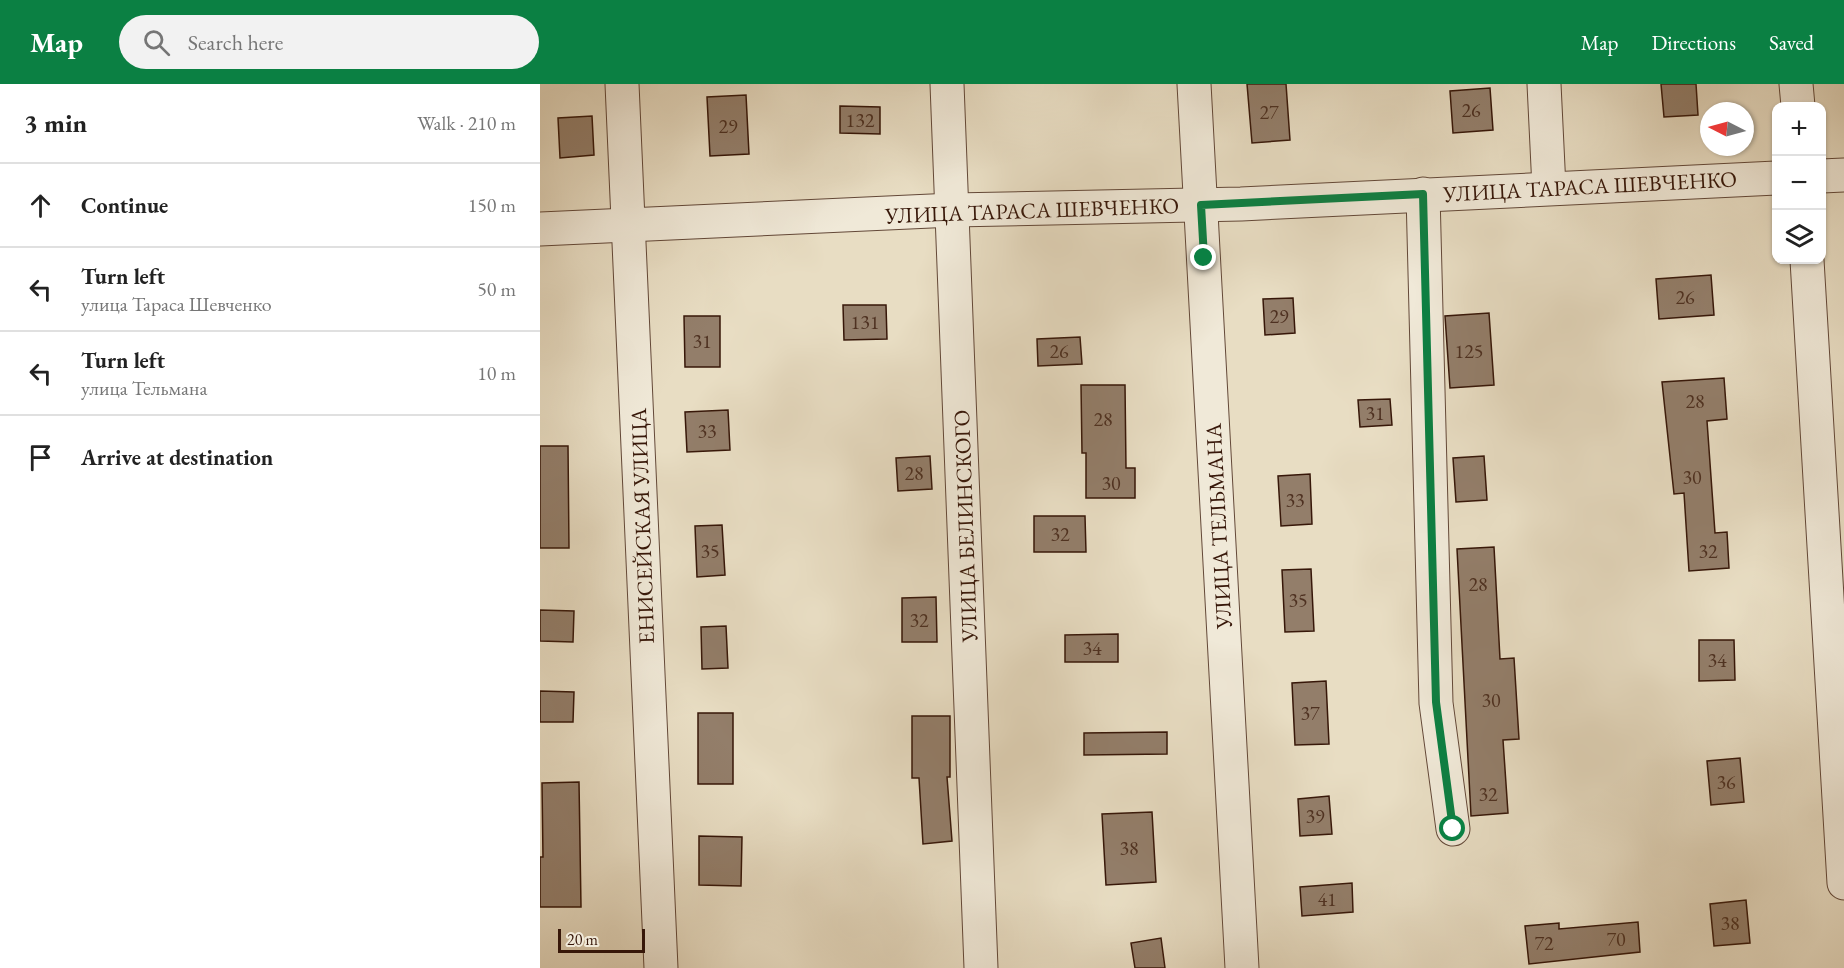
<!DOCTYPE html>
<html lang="en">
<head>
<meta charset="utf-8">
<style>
  body { margin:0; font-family:"EB Garamond",serif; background:#f2f2f2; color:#222 }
  .controls { position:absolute; right:18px; top:18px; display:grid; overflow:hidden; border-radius:12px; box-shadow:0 2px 4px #0004 }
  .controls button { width:54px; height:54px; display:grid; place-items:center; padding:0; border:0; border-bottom:2px solid #e0e0e0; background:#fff; color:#222; font:30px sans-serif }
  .compass { position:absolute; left:1160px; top:18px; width:54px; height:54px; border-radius:50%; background:#fff; box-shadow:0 2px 4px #0004; rotate:276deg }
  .scale { position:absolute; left:18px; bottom:15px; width:87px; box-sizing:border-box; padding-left:6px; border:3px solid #371709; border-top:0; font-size:16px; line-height:21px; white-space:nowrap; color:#371709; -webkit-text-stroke:4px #f0e9d8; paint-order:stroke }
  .stop { position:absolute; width:18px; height:18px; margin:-14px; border:4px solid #0b8043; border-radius:50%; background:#fff }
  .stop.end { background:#0b8043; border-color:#fff; box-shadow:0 2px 6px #0008 }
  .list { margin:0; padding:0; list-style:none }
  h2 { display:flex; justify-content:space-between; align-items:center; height:78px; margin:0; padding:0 24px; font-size:26px }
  h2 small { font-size:20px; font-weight:400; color:#767676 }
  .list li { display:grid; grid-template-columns:39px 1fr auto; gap:18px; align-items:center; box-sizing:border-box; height:84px; padding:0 24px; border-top:2px solid #e0e0e0 }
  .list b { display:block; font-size:22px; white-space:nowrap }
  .list p { margin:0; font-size:20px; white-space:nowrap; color:#767676 }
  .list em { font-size:20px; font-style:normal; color:#767676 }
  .icon { flex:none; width:33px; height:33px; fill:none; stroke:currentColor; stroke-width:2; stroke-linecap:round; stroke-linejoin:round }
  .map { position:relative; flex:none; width:1304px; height:884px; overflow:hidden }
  header { display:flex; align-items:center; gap:36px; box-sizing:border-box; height:84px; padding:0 30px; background:#0b8043; color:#fff }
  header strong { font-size:28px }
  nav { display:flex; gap:33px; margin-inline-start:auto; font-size:21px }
  .search { width:420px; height:54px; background:#f2f2f2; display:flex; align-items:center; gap:15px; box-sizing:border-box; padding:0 21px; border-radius:33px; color:#767676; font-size:22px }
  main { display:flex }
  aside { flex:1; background:#fff }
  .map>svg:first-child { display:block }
  .building { fill:#937e6a; stroke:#371709; stroke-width:1.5 }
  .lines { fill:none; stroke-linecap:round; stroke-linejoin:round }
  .minor-casing { stroke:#634838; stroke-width:35 }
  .minor { stroke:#f0e9d8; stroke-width:33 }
  .route { stroke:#0b8043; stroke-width:8 }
  .labels { text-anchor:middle; stroke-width:4.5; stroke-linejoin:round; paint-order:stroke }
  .number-label { font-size:20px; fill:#4e3121 }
  .street-label { font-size:22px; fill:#371709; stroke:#f0e9d8 }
</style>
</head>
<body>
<header>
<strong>Map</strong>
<div class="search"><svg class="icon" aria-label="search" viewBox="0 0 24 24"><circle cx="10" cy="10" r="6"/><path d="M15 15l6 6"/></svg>Search here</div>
<nav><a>Map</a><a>Directions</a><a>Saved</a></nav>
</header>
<main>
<aside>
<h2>3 min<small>Walk · 210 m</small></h2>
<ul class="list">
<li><svg class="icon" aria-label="ahead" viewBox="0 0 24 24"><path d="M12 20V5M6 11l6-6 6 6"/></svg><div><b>Continue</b></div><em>150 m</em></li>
<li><svg class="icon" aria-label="left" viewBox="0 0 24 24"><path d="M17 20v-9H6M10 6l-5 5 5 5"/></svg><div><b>Turn left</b><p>улица Тараса Шевченко</p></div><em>50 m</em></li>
<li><svg class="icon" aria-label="left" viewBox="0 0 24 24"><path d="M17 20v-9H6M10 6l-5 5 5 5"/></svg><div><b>Turn left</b><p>улица Тельмана</p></div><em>10 m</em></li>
<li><svg class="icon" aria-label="arrive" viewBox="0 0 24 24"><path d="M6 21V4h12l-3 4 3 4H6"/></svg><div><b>Arrive at destination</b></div></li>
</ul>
</aside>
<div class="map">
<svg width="1304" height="884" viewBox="0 0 1304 884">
  <rect width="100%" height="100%" fill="#e8ddc3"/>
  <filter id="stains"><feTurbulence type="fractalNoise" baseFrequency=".00333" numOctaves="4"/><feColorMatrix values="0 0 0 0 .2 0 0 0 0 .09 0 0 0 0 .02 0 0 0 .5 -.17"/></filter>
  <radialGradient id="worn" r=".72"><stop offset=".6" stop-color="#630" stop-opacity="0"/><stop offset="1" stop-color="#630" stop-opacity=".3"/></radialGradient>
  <g class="building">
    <path d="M 707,0 L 746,0 L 750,56 L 712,59 Z"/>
    <path d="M 1121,0 L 1156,0 L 1158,31 L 1124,33 Z"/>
    <path d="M 950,4 L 953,46 L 913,49 L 910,7 Z"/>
    <path d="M 206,11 L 209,70 L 170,72 L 167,13 Z"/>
    <path d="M 300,22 L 340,23 L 340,50 L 300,49 Z"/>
    <path d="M 52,32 L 54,71 L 20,74 L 18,34 Z"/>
    <path d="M 1171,191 L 1174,231 L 1119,235 L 1116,195 Z"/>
    <path d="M 753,214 L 755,249 L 725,251 L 723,215 Z"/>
    <path d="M 303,221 L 346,221 L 347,255 L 304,256 Z"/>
    <path d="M 949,229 L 954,301 L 910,304 L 905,232 Z"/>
    <path d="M 144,232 L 180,232 L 180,283 L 145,283 Z"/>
    <path d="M 540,253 L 542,280 L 498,282 L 497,255 Z"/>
    <path d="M 1184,294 L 1187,335 L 1167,337 L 1175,449 L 1187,448 L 1189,484 L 1149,487 L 1144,409 L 1134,410 L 1122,298 Z"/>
    <path d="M 541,301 L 585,301 L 586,384 L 595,384 L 595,414 L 546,414 L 546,369 L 542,369 Z"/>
    <path d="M 850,315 L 852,341 L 820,343 L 818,316 Z"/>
    <path d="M 188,326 L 190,366 L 147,368 L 145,328 Z"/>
    <path d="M 0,362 L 28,362 L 29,464 L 0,464 Z"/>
    <path d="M 390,372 L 392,405 L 358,407 L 356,374 Z"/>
    <path d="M 944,372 L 947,416 L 916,418 L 913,374 Z"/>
    <path d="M 770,390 L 772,440 L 741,442 L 738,392 Z"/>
    <path d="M 494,432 L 545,432 L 546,468 L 494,468 Z"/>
    <path d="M 182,441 L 185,491 L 157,493 L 155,442 Z"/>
    <path d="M 954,463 L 960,575 L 974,574 L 979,655 L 963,656 L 968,729 L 931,732 L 917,465 Z"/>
    <path d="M 771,485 L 774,547 L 745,548 L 742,486 Z"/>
    <path d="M 396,513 L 397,558 L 362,558 L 362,514 Z"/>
    <path d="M 0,526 L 34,527 L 33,558 L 0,557 Z"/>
    <path d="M 186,542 L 188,584 L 162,585 L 161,543 Z"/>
    <path d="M 578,550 L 578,578 L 525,578 L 525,551 Z"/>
    <path d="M 1159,556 L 1194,556 L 1195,596 L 1159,597 Z"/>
    <path d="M 786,597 L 789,660 L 755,661 L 752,599 Z"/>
    <path d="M 0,607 L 34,608 L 33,638 L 0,638 Z"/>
    <rect x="158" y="629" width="35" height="71"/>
    <path d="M 372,632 L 410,632 L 410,693 L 407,693 L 412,757 L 383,760 L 379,694 L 372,694 Z"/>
    <path d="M 627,648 L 627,670 L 544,671 L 544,649 Z"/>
    <path d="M 1200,674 L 1204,718 L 1171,721 L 1167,677 Z"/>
    <path d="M 39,698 L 41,823 L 0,823 L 0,773 L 3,773 L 2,699 Z"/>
    <path d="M 789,712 L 792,750 L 760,752 L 758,715 Z"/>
    <path d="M 612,728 L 616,798 L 566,801 L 562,730 Z"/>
    <path d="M 159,752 L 202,753 L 201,802 L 159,801 Z"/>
    <path d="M 812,799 L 813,828 L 762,832 L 760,803 Z"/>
    <path d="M 1206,816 L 1210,859 L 1174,862 L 1170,820 Z"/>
    <path d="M 1098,838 L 1100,868 L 989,880 L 985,842 L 1019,839 L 1019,845 Z"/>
    <path d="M 621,854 L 625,884 L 595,884 L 591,859 Z"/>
  </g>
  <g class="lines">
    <g class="minor-casing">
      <g id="minor">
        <path d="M 82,0 L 121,884"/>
        <path d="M 407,0 L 441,884"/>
        <path d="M 654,0 L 702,884"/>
        <path d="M 1004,0 L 1009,104"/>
        <path d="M 1256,0 L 1258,22"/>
        <path d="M 1282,92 L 1304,91"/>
        <path d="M 883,110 L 896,619 L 913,745"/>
        <path d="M 0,145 L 413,126 L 701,120 L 1236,94"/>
        <path d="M 1267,176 L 1304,799"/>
      </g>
    </g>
    <use href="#minor" class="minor"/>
  </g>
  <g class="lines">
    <path class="route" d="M 664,174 L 661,121 L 883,110 L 896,618 L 913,745"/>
  </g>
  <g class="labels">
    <g class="number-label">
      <text x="931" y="33">26</text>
      <text x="729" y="35">27</text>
      <text x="320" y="43">132</text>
      <text x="188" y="49">29</text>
      <text x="1145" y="220">26</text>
      <text x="739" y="239">29</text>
      <text x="325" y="245">131</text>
      <text x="162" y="264">31</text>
      <text x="519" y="274">26</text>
      <text x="929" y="274">125</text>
      <text x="1155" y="324">28</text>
      <text x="835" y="336">31</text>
      <text x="563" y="342">28</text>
      <text x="167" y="354">33</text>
      <text x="374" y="396">28</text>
      <text x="1152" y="400">30</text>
      <text x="571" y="406">30</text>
      <text x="755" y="423">33</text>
      <text x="520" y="457">32</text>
      <text x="170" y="474">35</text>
      <text x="1168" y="474">32</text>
      <text x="938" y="507">28</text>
      <text x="758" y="523">35</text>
      <text x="379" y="543">32</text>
      <text x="552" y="571">34</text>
      <text x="1177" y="583">34</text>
      <text x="951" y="623">30</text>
      <text x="770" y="636">37</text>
      <text x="1186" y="705">36</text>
      <text x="948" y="717">32</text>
      <text x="775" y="739">39</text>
      <text x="589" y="771">38</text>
      <text x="787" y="822">41</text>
      <text x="1190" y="846">38</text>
      <text x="1076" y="862">70</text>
      <text x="1004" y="866">72</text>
    </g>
    <g class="street-label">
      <text transform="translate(1050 102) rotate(-3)" y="8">УЛИЦА ТАРАСА ШЕВЧЕНКО</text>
      <text transform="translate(492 126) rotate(-2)" y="8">УЛИЦА ТАРАСА ШЕВЧЕНКО</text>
      <text transform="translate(102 442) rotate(-92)" y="8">ЕНИСЕЙСКАЯ УЛИЦА</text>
      <text transform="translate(425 442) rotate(-92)" y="8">УЛИЦА БЕЛИНСКОГО</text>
      <text transform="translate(678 442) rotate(-93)" y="8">УЛИЦА ТЕЛЬМАНА</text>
    </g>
  </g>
  <rect width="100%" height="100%" filter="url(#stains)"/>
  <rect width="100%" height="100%" fill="url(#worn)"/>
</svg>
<div class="controls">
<button>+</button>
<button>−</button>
<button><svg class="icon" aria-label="layers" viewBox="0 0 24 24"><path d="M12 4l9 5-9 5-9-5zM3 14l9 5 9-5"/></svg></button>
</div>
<svg class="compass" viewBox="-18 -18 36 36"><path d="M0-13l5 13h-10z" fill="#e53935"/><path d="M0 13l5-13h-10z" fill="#767676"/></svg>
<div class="scale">20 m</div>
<div class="stop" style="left:913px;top:745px"></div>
<div class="stop end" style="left:664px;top:174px"></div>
</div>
</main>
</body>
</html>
